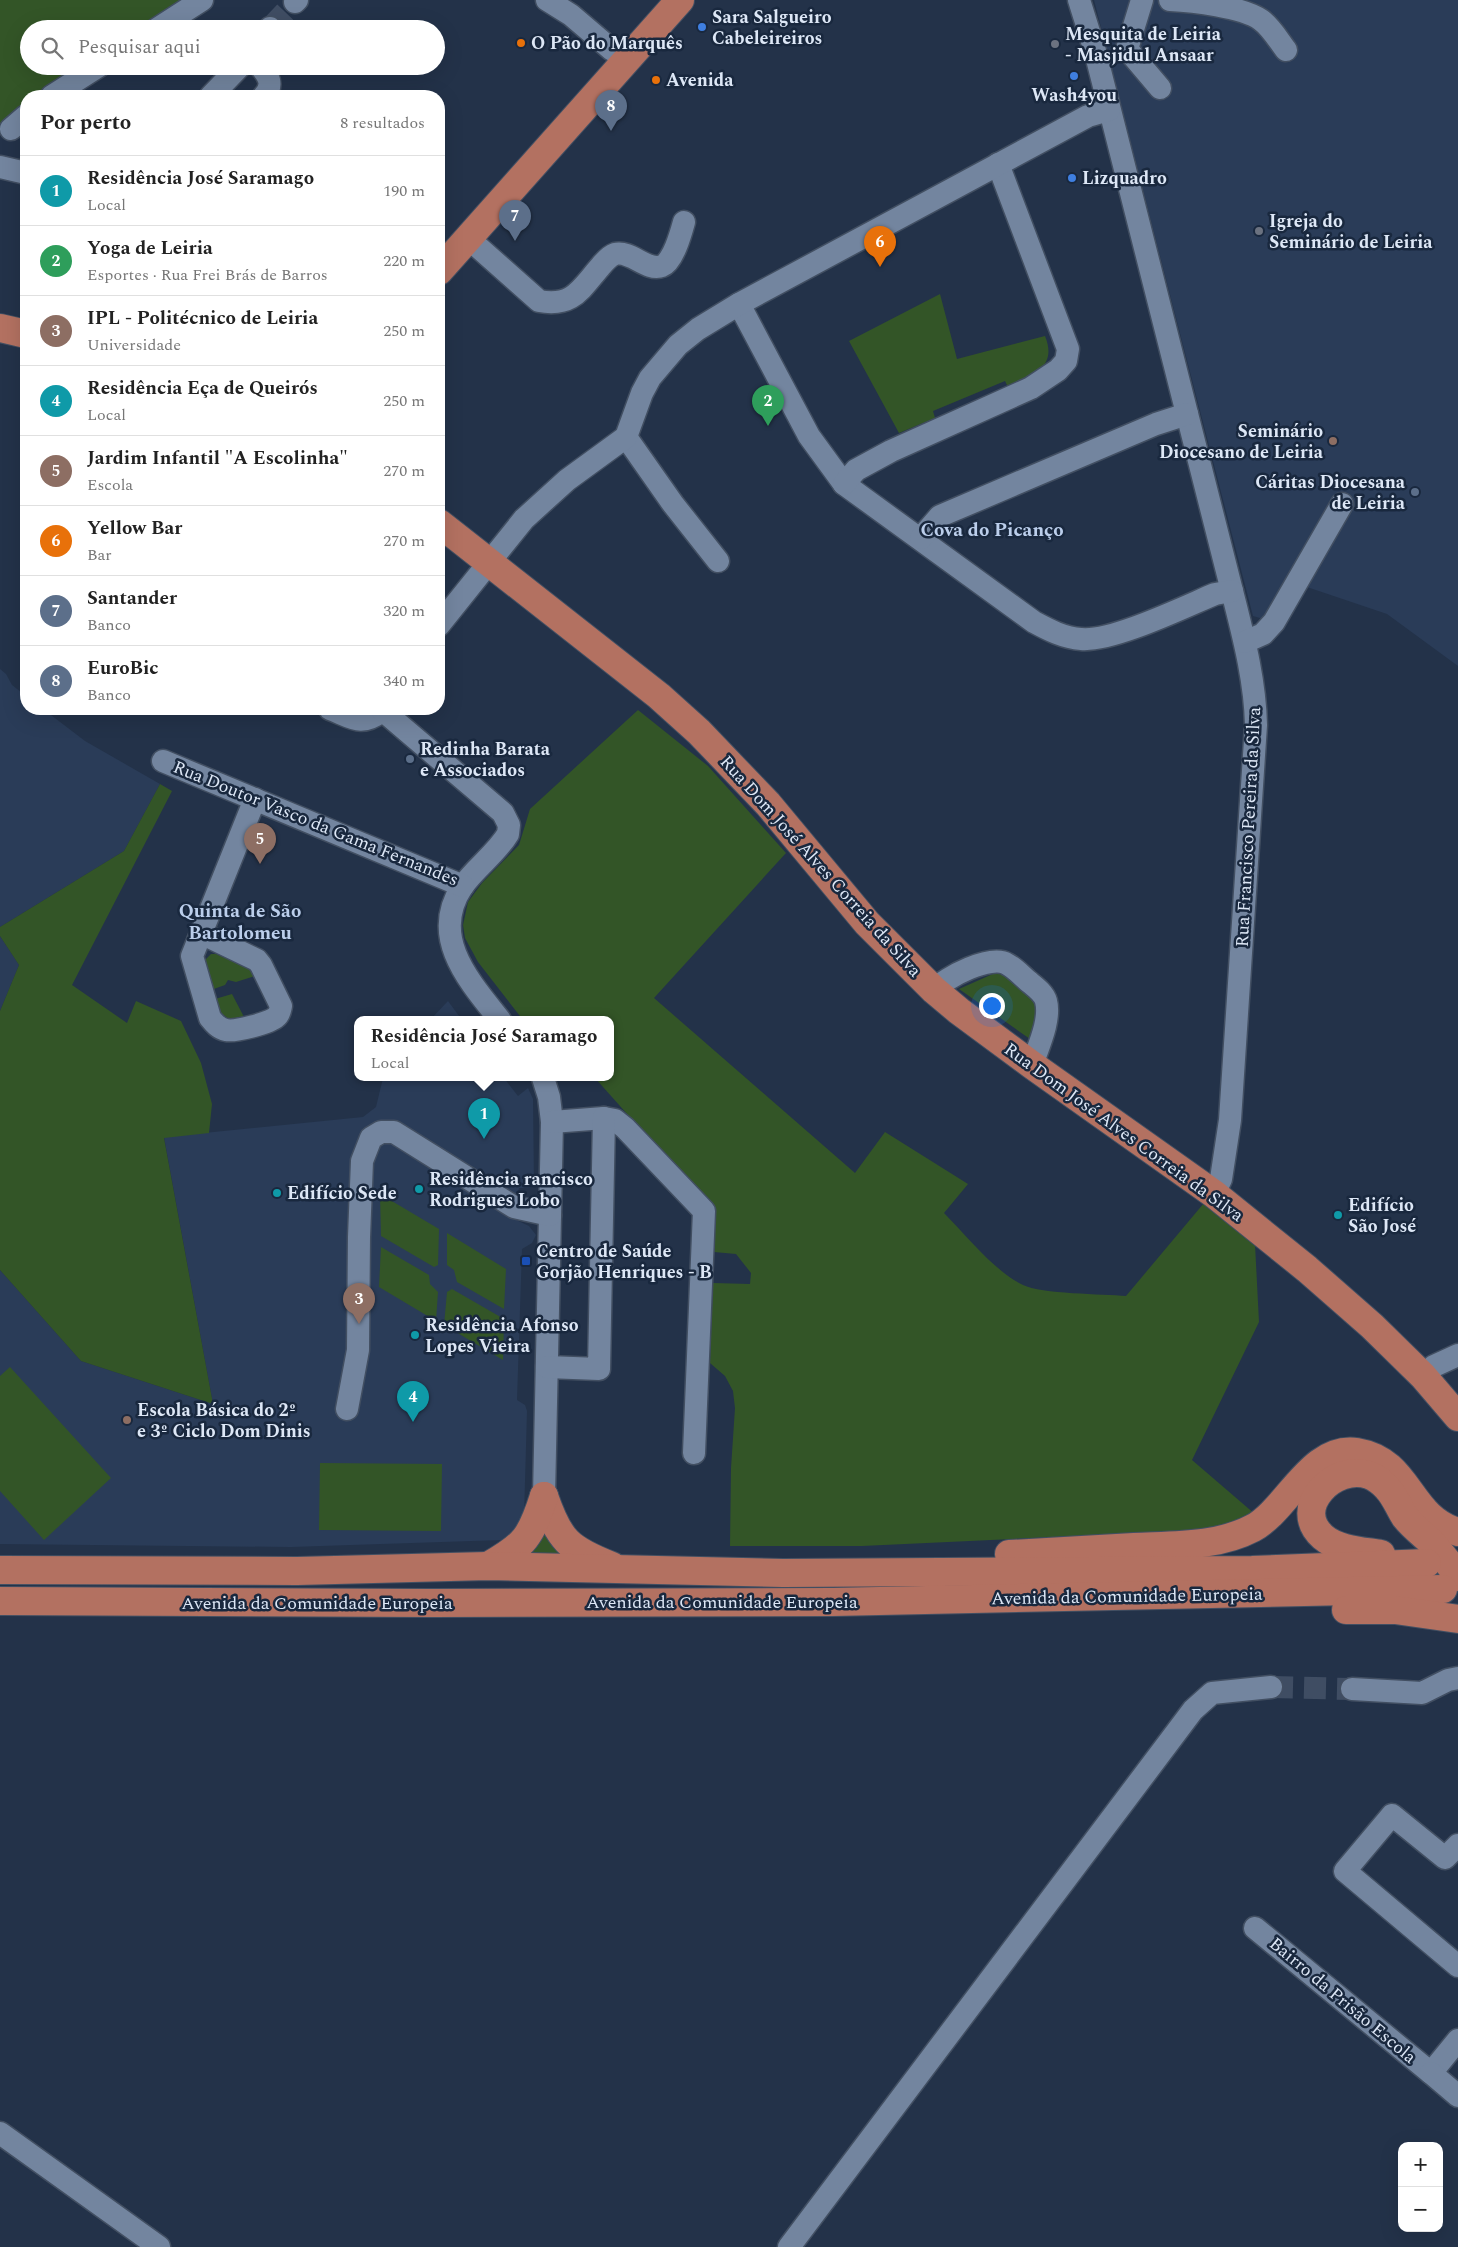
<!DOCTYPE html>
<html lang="pt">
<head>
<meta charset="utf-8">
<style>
  body { margin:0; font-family:Spectral,serif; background:#f2f2f2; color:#222 }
  .controls { position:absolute; right:15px; bottom:15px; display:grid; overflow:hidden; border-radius:10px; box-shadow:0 5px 20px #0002 }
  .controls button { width:45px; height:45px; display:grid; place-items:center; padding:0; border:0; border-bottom:1px solid #e0e0e0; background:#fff; color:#222; font:25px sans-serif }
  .you { position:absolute; left:991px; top:1005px; width:18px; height:18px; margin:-12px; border:4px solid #fff; border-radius:50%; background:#1a73e8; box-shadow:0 0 0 8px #1a73e833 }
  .badge { display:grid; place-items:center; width:32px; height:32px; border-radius:50%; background:#d93025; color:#fff; font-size:16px; font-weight:700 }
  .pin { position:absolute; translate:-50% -41px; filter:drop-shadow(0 1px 2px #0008) }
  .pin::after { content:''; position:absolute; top:26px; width:18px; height:15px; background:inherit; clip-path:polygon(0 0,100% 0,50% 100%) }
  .popup { position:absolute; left:354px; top:1016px; width:260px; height:65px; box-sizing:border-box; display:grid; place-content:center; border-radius:10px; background:#fff; filter:drop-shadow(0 1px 4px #0005); font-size:16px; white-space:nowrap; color:#767676 }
  .popup b { font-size:19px; color:#222 }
  .popup::after { content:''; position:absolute; left:50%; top:100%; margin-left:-10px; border:10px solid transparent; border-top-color:#fff }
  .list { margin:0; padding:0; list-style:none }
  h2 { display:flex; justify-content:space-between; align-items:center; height:65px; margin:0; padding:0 20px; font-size:21px }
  h2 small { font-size:16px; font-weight:400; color:#767676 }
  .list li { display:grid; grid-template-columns:32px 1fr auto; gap:15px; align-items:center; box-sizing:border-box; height:70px; padding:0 20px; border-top:1px solid #e0e0e0 }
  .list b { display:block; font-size:19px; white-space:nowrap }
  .list p { margin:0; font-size:16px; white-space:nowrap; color:#767676 }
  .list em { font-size:16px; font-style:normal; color:#767676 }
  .icon { flex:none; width:28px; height:28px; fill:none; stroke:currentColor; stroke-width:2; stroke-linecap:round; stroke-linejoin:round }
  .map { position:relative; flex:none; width:1458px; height:2247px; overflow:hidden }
  .search { position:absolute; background:#fff; box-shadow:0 5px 20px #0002; left:20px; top:20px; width:425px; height:55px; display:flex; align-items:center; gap:12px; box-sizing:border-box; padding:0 18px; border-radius:28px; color:#767676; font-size:19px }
  .panel { position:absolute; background:#fff; box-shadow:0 5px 20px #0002; left:20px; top:90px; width:425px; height:625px; border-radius:20px }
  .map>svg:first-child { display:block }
  .built { fill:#2a3c58 }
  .green { fill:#335527 }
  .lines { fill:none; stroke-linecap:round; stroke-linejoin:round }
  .minor-tunnel { stroke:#3f4d63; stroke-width:22; stroke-dasharray:22 11; stroke-linecap:butt }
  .minor-casing { stroke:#424f62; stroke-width:25 }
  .major-casing { stroke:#424f62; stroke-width:30 }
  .minor { stroke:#73859f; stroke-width:22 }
  .major { stroke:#b37161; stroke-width:28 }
  .shop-dot { fill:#3f7fe0; stroke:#19283e; stroke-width:2 }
  .food-dot { fill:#e8710a; stroke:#19283e; stroke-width:2 }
  .worship-dot { fill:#6b7280; stroke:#19283e; stroke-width:2 }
  .education-dot { fill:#8d6e63; stroke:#19283e; stroke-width:2 }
  .service-dot { fill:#5c6f8a; stroke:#19283e; stroke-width:2 }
  .culture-dot { fill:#0f9aa8; stroke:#19283e; stroke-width:2 }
  .transit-dot { fill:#1a4fb4; stroke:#19283e; stroke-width:2 }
  .labels { text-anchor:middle; stroke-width:5; stroke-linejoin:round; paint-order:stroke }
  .poi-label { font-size:18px; font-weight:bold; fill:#dde7f6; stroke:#19283e; text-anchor:start }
  .street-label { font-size:18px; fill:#dde7f6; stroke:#19283e }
  .neighbourhood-label { font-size:19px; font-weight:bold; fill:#bbceeb; stroke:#19283e }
</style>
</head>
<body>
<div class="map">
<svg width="1458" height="2247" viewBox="0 0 1458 2247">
  <rect width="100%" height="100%" fill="#233249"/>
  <g class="built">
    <path d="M 1094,0 L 1458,0 L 1458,666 L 1387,614 L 1304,586 L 1274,622 L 1253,616 Z"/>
    <path d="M 0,669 L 6,674 L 12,685 L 26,696 L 26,709 L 43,709 L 85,741 L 160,784 L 124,851 L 0,927 Z"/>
    <path d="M 0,936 L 19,965 L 0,1011 Z"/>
    <path d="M 448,1001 L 462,1020 L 430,1020 Z"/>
    <path d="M 383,1078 L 504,1078 L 518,1096 L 528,1088 L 533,1099 L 534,1183 L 530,1188 L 519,1188 L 512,1218 L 529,1226 L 536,1235 L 532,1243 L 522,1249 L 517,1400 L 525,1405 L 527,1411 L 524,1517 L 511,1536 L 502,1540 L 291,1547 L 0,1544 L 0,1270 L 81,1361 L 213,1404 L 164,1137 L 363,1117 L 376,1107 Z"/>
  </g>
  <g class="green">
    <path d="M 0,0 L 189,0 L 143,29 L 29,29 L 29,66 L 84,66 L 37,96 L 26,96 L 26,106 L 0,133 Z"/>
    <path d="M 940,294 L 957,359 L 1045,336 C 1058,368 1032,375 1008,387 L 1005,381 L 933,411 L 935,418 L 899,433 L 849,341 Z"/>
    <path d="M 638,710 L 708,766 L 786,853 L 654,998 L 855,1173 L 885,1132 L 968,1184 L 944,1213 C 967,1236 994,1271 1023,1285 C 1041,1294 1103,1294 1126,1296 L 1204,1203 L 1255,1244 L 1259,1322 L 1192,1460 L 1256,1515 L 1213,1529 L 1184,1531 L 862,1546 L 730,1546 L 731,1468 L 735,1408 L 733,1391 L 725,1376 L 710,1363 L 713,1283 L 750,1284 L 751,1273 L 736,1254 L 714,1252 L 711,1208 L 595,1078 L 610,1078 L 610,1020 L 523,1020 L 478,962 L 465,938 L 463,925 L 468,902 L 482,883 L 519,845 L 530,809 Z"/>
    <path d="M 160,784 L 172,791 L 72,985 L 127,1023 L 136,1001 L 181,1021 L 201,1063 L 212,1104 L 209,1133 L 164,1138 L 213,1404 L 81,1361 L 0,1270 L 0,1011 L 19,965 L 0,936 L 0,927 L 124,851 Z"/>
    <path d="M 211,954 L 216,954 L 248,968 L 255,976 L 236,982 L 228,980 L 225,985 L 211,990 L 205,960 Z"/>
    <path d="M 995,973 C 1013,976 1026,991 1037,1005 L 1036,1019 L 1030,1039 L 959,989 Z"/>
    <path d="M 232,994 L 244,1017 L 230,1020 L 221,1013 L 215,999 Z"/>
    <path d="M 380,1194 L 439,1229 L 438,1265 L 434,1267 L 381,1236 Z"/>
    <path d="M 447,1233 L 506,1269 L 504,1309 L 457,1282 L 454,1270 L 447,1265 Z"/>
    <path d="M 381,1247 L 429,1275 L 430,1284 L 438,1292 L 436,1321 L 379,1287 Z"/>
    <path d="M 452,1289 L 504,1319 L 503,1360 L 444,1325 L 447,1292 Z"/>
    <path d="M 10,1367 L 111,1478 L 44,1540 L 0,1491 L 0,1376 Z"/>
    <path d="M 320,1463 L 442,1464 L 441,1531 L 319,1530 Z"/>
    <path d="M 540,1528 L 580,1558 L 515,1557 Z"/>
  </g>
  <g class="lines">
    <g class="minor-tunnel">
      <path d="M 270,28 L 295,2"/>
      <path d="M 1271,1687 L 1352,1689"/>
    </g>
    <g class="minor-casing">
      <g id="minor">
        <path d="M 547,0 L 571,15 L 612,50"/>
        <path d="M 1079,0 L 1095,51 L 1232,591 C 1243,635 1255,679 1256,725 L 1230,1120 L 1221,1179 L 1214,1194"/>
        <path d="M 1142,0 L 1127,49 L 1160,88"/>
        <path d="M 1170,0 C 1192,1 1243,7 1261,20 C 1271,27 1279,41 1286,50"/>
        <path d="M 295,2 L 297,0"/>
        <path d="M 157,29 L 202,0"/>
        <path d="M 269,29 L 270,28"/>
        <path d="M 260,66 C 269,76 274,85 264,96"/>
        <path d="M 52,96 L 99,66"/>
        <path d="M 211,96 L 240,66"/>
        <path d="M 11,129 L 26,116"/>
        <path d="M 0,167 L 26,173"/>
        <path d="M 468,238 L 539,301 C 573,307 580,290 600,267 C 604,262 609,256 615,254 C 631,250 647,272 662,266 C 673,262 681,233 684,222"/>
        <path d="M 739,304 L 809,436 L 844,484 L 1034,622 C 1049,630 1064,638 1081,639 C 1112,642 1184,607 1215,594 L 1232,591"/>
        <path d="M 626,437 L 673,504 L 718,561"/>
        <path d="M 844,484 L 856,470 L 891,451 L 1031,388 L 1058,370 L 1066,361 L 1068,349 L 998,164"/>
        <path d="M 921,538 L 940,516 L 1156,424 L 1187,414"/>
        <path d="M 439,625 L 524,519 L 567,480 L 626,437 L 642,393 L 650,378 L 678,345 L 698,329 L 739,304 L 1088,116 L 1109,110"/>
        <path d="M 1245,642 L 1263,634 L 1274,622 L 1342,504"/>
        <path d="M 330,709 C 353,718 361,727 382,711"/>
        <path d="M 381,709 L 503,813 L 509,825 L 508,834 C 496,854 475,868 462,887 C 429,937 469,981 500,1020"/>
        <path d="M 163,761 L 463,886"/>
        <path d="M 201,933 L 257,960 L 261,965 L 281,1006 C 280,1010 280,1014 276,1017 C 270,1023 235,1032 226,1030 C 219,1029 214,1023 210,1018 L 192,956 L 255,799"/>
        <path d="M 934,990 C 946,977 991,954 1007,964 C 1015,968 1022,976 1028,981 C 1034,986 1044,993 1046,1001 C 1051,1020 1038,1047 1032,1065"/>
        <path d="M 543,1078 L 549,1097 L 552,1122 L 544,1496"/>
        <path d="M 552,1122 L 604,1118 L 615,1120 L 625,1128 L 704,1211 L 694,1453"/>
        <path d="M 547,1367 L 599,1369 L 604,1118"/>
        <path d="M 1423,1376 L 1434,1366 L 1458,1355"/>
        <path d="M 347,1409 L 358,1350 L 359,1237 L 362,1161 L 371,1138 L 381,1132 L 394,1132 L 514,1207 L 550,1215"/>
        <path d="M 1352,1689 L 1422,1693 L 1448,1680 L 1458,1678"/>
        <path d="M 1458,1845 L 1445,1858 L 1392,1815 L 1345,1871 L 1458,1966"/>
        <path d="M 1255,1928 L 1431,2073 L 1458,2040"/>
        <path d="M 1431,2073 L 1458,2096"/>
        <path d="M 0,2133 L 159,2247"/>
        <path d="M 789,2247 L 1193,1710 L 1212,1693 L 1271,1687"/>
      </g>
    </g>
    <g class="major-casing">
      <g id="major">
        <path d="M 439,271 L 680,0"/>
        <path d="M 0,328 L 26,334"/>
        <path d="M 439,523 L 659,696 L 699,732 L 768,804 L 867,923 L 934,990 L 959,1011 L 1032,1065 L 1214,1194 L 1307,1269 L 1372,1326 L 1423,1376 L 1458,1417"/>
        <path d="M 544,1496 C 559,1540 568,1549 612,1566"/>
        <path d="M 1009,1554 C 1051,1552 1093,1549 1134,1547 C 1174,1545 1217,1547 1253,1528 C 1288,1509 1311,1445 1357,1452 C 1411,1461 1407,1517 1458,1532"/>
        <path d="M 1381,1554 C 1363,1551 1338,1550 1323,1537 C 1290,1508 1334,1463 1369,1475 C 1375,1477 1383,1483 1387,1488 C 1395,1496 1399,1508 1405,1517 C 1412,1526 1421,1533 1430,1541 C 1440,1552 1450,1564 1458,1577"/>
        <path d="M 488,1566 C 525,1545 531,1537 544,1496"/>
        <path d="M 0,1570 L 297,1571 L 488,1566 L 783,1573 L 1252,1570 L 1427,1563"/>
        <path d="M 0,1601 L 431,1603 L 833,1602 L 1443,1589"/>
        <path d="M 1346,1610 L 1395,1610 L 1458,1619"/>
      </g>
    </g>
    <use href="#minor" class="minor"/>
    <use href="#major" class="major"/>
  </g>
  <g class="shop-dot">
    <circle cx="702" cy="27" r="5"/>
    <circle cx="1074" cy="76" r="5"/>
    <circle cx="1072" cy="178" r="5"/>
  </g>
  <g class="food-dot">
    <circle cx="521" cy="43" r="5"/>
    <circle cx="656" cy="80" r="5"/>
  </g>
  <g class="worship-dot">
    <circle cx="1055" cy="44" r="5"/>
    <circle cx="1259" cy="231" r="5"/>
  </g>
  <g class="education-dot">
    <circle cx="1333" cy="441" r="5"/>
    <circle cx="127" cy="1420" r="5"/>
  </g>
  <g class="service-dot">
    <circle cx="1415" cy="492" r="5"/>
    <circle cx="410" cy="759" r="5"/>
  </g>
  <g class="culture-dot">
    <circle cx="419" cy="1189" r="5"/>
    <circle cx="277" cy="1193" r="5"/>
    <circle cx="1338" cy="1215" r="5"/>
    <circle cx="415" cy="1335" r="5"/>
  </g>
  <rect class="transit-dot" x="521" y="1256" width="10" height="10" rx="2.5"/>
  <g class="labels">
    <g class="poi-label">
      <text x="712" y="23">Sara Salgueiro<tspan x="712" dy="21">Cabeleireiros</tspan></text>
      <text x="1065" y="40">Mesquita de Leiria<tspan x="1065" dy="21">- Masjidul Ansaar</tspan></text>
      <text x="531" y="49">O Pão do Marquês</text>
      <text x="666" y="86">Avenida</text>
      <text x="1074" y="101" text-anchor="middle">Wash4you</text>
      <text x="1082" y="184">Lizquadro</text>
      <text x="1269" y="227">Igreja do<tspan x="1269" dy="21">Seminário de Leiria</tspan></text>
      <text x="1323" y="437" text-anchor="end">Seminário<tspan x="1323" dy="21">Diocesano de Leiria</tspan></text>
      <text x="1405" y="488" text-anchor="end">Cáritas Diocesana<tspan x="1405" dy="21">de Leiria</tspan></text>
      <text x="420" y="755">Redinha Barata<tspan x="420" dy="21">e Associados</tspan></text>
      <text x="429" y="1185">Residência rancisco<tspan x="429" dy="21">Rodrigues Lobo</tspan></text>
      <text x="287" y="1199">Edifício Sede</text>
      <text x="1348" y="1211">Edifício<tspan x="1348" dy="21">São José</tspan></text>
      <text x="536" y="1257">Centro de Saúde<tspan x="536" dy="21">Gorjão Henriques - B</tspan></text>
      <text x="425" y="1331">Residência Afonso<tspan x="425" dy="21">Lopes Vieira</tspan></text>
      <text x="137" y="1416">Escola Básica do 2º<tspan x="137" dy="21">e 3º Ciclo Dom Dinis</tspan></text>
    </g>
    <g class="street-label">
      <text transform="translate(316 823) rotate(22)" y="6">Rua Doutor Vasco da Gama Fernandes</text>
      <text transform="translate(1248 827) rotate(-87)" y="6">Rua Francisco Pereira da Silva</text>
      <text transform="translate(821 866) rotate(48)" y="6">Rua Dom José Alves Correia da Silva</text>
      <text transform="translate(1124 1132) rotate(36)" y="6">Rua Dom José Alves Correia da Silva</text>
      <text transform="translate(1127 1596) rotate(-1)" y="6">Avenida da Comunidade Europeia</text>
      <text x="722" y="1608">Avenida da Comunidade Europeia</text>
      <text x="317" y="1609">Avenida da Comunidade Europeia</text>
      <text transform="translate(1343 2000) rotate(40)" y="6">Bairro da Prisão Escola</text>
    </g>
    <g class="neighbourhood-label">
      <text x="992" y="536">Cova do Picanço</text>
      <text x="240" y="917">Quinta de São<tspan x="240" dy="22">Bartolomeu</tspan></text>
    </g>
  </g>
</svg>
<div class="controls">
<button>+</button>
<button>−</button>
</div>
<div class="you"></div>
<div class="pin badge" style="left:484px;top:1139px;background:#0f9aa8">1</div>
<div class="popup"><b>Residência José Saramago</b>Local</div>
<div class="pin badge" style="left:768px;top:426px;background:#2e9e5b">2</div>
<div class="pin badge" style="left:359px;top:1324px;background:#8d6e63">3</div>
<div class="pin badge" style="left:413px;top:1422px;background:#0f9aa8">4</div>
<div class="pin badge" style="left:260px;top:864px;background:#8d6e63">5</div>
<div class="pin badge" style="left:880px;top:267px;background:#e8710a">6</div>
<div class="pin badge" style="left:515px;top:241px;background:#5c6f8a">7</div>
<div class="pin badge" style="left:611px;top:131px;background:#5c6f8a">8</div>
<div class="search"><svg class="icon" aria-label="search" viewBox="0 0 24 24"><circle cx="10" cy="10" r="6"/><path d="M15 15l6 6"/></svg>Pesquisar aqui</div>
<section class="panel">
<h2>Por perto<small>8 resultados</small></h2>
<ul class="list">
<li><span class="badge" style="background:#0f9aa8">1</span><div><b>Residência José Saramago</b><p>Local</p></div><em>190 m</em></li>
<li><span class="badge" style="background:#2e9e5b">2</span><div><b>Yoga de Leiria</b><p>Esportes · Rua Frei Brás de Barros</p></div><em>220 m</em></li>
<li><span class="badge" style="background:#8d6e63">3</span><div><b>IPL - Politécnico de Leiria</b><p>Universidade</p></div><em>250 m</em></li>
<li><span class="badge" style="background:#0f9aa8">4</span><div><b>Residência Eça de Queirós</b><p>Local</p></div><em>250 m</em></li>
<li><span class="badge" style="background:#8d6e63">5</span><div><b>Jardim Infantil &quot;A Escolinha&quot;</b><p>Escola</p></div><em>270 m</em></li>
<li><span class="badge" style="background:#e8710a">6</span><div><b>Yellow Bar</b><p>Bar</p></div><em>270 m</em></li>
<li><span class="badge" style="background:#5c6f8a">7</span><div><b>Santander</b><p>Banco</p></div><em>320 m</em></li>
<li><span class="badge" style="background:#5c6f8a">8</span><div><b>EuroBic</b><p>Banco</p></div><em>340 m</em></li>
</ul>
</section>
</div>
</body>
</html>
